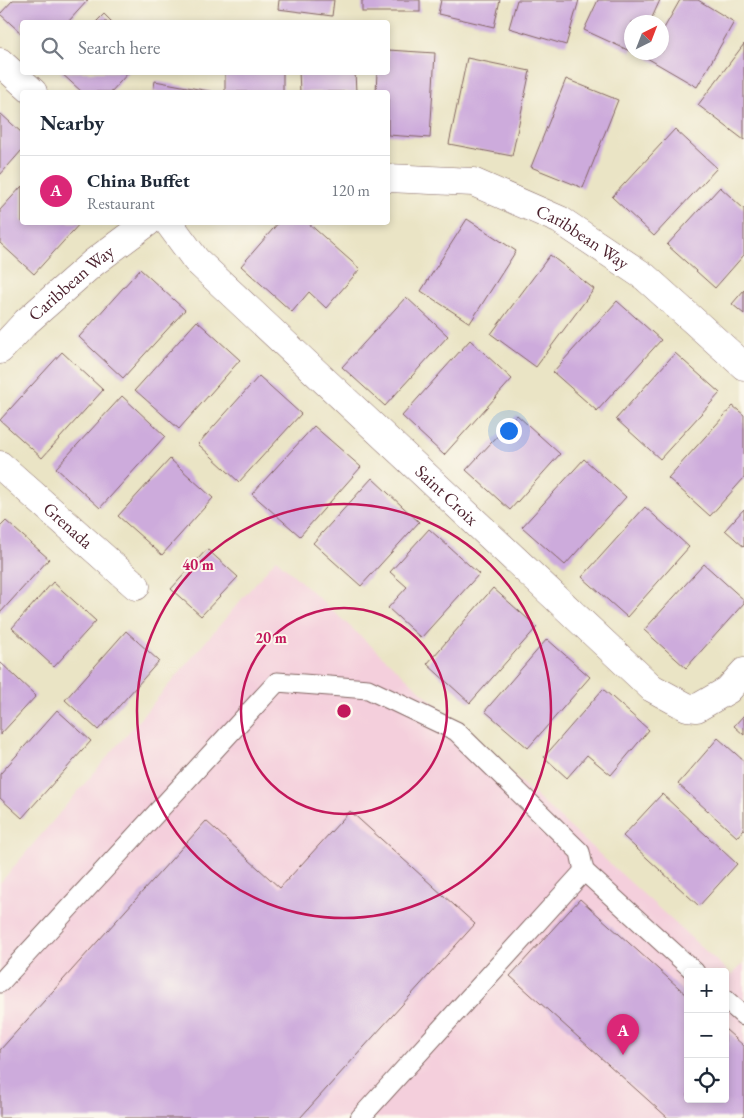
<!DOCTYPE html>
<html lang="en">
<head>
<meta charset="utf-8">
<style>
  body { margin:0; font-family:"EB Garamond",serif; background:#f6f6f7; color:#1f2937 }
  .controls { position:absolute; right:15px; bottom:15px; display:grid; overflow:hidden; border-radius:5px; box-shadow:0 2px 8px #0003 }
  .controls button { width:45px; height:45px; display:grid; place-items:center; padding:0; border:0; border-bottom:1px solid #e0e1e3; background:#fff; color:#1f2937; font:25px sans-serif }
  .compass { position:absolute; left:624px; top:15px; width:45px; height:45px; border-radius:50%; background:#fff; box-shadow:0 2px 8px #0003; rotate:42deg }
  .you { position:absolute; left:508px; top:430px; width:18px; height:18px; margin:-12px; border:4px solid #fff; border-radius:50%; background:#1a73e8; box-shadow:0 0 0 8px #1a73e833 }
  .badge { display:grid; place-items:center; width:32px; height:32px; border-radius:50%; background:#db2777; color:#fff; font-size:16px; font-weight:700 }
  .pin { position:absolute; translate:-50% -41px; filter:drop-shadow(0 1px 2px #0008) }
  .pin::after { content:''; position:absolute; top:26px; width:18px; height:15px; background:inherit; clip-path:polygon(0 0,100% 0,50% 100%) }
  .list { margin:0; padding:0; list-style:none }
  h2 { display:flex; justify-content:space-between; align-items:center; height:65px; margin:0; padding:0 20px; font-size:21px }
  h2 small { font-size:16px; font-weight:400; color:#747a83 }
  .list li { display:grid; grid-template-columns:32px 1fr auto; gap:15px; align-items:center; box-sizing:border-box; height:70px; padding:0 20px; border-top:1px solid #e0e1e3 }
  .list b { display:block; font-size:19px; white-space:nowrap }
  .list p { margin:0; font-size:16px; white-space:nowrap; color:#747a83 }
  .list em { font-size:16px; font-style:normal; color:#747a83 }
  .icon { flex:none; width:28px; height:28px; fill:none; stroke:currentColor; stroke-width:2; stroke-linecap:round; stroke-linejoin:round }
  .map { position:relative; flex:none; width:744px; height:1118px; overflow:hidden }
  .search { position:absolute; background:#fff; box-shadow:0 2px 8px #0003; left:20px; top:20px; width:370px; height:55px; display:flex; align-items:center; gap:12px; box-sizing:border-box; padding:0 18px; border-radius:5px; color:#747a83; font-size:19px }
  .panel { position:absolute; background:#fff; box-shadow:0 2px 8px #0003; left:20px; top:90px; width:370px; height:135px; border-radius:5px }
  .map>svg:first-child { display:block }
  .built { fill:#f4cfdc; fill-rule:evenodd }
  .building { fill:#cdabdc }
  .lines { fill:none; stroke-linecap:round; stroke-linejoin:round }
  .service-casing { stroke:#826461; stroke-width:21 }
  .minor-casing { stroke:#826461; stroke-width:29 }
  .service { stroke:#fff; stroke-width:19 }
  .minor { stroke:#fff; stroke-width:28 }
  .ring { fill:none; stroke:#c2185b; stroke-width:2.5 }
  .labels { text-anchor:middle; stroke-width:4; stroke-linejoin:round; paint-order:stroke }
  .street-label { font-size:18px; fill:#4a1f2b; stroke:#fbf7ec }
  .centre { fill:#c2185b; stroke:#fbf7ec; stroke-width:2.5 }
  .ring-label { font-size:15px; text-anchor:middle; font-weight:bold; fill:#c2185b; stroke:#fbf7ec; stroke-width:4; stroke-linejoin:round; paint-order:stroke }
</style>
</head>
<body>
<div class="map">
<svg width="744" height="1118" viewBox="0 0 744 1118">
  <rect width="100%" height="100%" fill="#fbf7ec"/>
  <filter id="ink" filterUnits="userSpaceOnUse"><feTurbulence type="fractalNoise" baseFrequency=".02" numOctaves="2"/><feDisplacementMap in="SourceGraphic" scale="10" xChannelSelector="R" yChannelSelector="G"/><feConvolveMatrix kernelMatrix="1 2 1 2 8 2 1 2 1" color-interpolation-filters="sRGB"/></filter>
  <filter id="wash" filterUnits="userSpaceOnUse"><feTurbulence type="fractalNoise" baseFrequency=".0096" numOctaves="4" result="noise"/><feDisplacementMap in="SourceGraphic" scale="20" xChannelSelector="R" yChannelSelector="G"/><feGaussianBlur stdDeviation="1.12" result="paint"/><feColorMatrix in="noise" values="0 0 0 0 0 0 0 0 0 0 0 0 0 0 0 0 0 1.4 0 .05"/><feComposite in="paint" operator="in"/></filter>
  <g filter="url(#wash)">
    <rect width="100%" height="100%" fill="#eae4c5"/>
    <path class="built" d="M 276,559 L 732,975 L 744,962 L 744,1118 L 0,1118 L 0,883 ZM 688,972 L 725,972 L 725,1099 L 688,1099 Z"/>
    <g id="blocks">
      <g class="building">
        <path d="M 13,0 L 88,0 L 68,22 L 22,22 L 22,34 L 0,14 Z"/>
        <path d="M 279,0 L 334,0 L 332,16 L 278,9 Z"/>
        <rect x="362" y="0" width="58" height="12"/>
        <path d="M 441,0 L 500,0 L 494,27 L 438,14 Z"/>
        <path d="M 517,0 L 579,0 L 566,45 L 509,28 Z"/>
        <path d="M 598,0 L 660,0 L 650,22 L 632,22 L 632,52 L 584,30 Z"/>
        <path d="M 680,0 L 698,0 L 734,22 L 697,87 L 647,58 L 650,52 L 662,52 L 662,32 Z"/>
        <path d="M 104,14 L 112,22 L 96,22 Z"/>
        <path d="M 744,44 L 744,140 L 698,105 Z"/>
        <path d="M 388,50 L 435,53 L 430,138 L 388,135 L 388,92 L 376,92 L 377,72 L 388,72 Z"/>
        <path d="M 467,58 L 530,71 L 512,156 L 449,144 Z"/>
        <path d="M 60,72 L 129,72 L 111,92 L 82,92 Z"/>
        <rect x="225" y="72" width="58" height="20"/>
        <path d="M 299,72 L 355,72 L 356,92 L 300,92 Z"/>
        <path d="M 566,79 L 618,100 L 583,188 L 531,167 Z"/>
        <path d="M 155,81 L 214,92 L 153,92 Z"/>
        <path d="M 0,113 L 22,133 L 22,150 L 0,175 Z"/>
        <path d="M 675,129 L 717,168 L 654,236 L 612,197 Z"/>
        <path d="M 22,186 L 22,222 L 81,222 L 34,274 L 0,243 L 0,210 Z"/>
        <path d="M 720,187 L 744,209 L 744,255 L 715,288 L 667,245 Z"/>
        <path d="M 467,219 L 516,251 L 470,323 L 421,291 Z"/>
        <path d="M 279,222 L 307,222 L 360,269 L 326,308 L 309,292 L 292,312 L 241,266 Z"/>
        <path d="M 550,255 L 594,289 L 536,367 L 491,334 Z"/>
        <path d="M 140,269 L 185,310 L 123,378 L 79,337 Z"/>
        <path d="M 744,290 L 744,314 L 732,304 Z"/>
        <path d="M 406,297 L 448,336 L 385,406 L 342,367 Z"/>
        <path d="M 617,301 L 661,340 L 597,411 L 553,372 Z"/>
        <path d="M 197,321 L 240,360 L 179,429 L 135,390 Z"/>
        <path d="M 470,340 L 512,379 L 444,455 L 402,416 Z"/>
        <path d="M 62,352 L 103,390 L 42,458 L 0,420 Z"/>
        <path d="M 675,353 L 720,393 L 660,459 L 616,419 Z"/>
        <path d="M 259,376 L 301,414 L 239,482 L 198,444 Z"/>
        <path d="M 122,396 L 165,436 L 100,508 L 56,468 Z"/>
        <path d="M 733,406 L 744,415 L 744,478 L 710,516 L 668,478 Z"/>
        <path d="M 517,415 L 560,454 L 510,510 L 466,470 Z"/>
        <path d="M 314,426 L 361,467 L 300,536 L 252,494 Z"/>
        <path d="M 170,459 L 213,498 L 162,555 L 118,516 Z"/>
        <path d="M 584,459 L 626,497 L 565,565 L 522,527 Z"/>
        <path d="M 372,478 L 419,522 L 361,586 L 313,543 Z"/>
        <path d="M 645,507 L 689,547 L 627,617 L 582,577 Z"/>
        <path d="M 744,509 L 744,547 L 725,530 Z"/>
        <path d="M 6,521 L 49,559 L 0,613 L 0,527 Z"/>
        <path d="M 429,529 L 479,574 L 421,638 L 388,608 L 407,587 L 390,572 Z"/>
        <path d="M 207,549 L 238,577 L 201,616 L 171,589 Z"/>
        <path d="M 704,564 L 744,600 L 744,603 L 686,668 L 644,630 Z"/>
        <path d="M 53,582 L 96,621 L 54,667 L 12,628 Z"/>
        <path d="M 493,588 L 537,627 L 470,703 L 427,664 Z"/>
        <path d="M 126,631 L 159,661 L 98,730 L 65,700 Z"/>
        <path d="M 547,639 L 590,677 L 528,748 L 485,711 Z"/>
        <path d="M 0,662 L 36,696 L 0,735 Z"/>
        <path d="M 603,689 L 649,730 L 611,775 L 587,755 L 567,778 L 544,757 Z"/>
        <path d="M 57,710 L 91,741 L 22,818 L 0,798 L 0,774 Z"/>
        <path d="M 744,715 L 744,735 L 734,726 Z"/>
        <path d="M 718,738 L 744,761 L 744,829 L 737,837 L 678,784 Z"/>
        <path d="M 662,794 L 737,864 L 699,906 L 623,836 Z"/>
        <path d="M 350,811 L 475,924 L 300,1118 L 0,1118 L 0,1050 L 206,821 L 280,888 Z"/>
        <path d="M 580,899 L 688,996 L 688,1099 L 725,1099 L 725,1029 L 744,1046 L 744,1118 L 668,1118 L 510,976 Z"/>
      </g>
    </g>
  </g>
  <g filter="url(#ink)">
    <use href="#blocks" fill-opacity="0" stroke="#826461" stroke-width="1"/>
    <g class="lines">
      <g class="service-casing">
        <g id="service">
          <path d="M 0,983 L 277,682 L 368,689 L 456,731 L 580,852 L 584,871"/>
          <path d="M 725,999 L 744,1016"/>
          <path d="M 360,1118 L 584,871 L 695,972"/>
        </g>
      </g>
      <g class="minor-casing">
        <g id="minor">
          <path d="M 0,62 L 33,92"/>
          <path id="s1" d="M 388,178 L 473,182 L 560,220 L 645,277 L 744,366"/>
          <path id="s2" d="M 168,222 L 196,260 L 652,688 L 687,707 L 697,708 L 728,690 L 744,672"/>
          <path id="s3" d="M 0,350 L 26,322 L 93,263 L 148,222"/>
          <path id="s4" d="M 0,465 L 136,586"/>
        </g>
      </g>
      <use href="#service" class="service"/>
      <use href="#minor" class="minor"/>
    </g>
  </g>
  <g class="ring">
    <circle cx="344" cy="711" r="103"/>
    <circle cx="344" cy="711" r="207"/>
  </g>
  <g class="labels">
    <g class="street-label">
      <text dy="6" stroke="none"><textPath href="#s1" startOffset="208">Caribbean Way</textPath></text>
      <text dy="6" stroke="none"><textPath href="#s3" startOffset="98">Caribbean Way</textPath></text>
      <text dy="6" stroke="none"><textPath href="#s2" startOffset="391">Saint Croix</textPath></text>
      <text dy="6" stroke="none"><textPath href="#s4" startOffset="91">Grenada</textPath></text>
    </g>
  </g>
  <circle cx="344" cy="711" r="8" class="centre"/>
  <g class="ring-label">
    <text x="198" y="570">40 m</text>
    <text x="271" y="643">20 m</text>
  </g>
</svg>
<div class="controls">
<button>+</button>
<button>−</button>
<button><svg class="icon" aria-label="locate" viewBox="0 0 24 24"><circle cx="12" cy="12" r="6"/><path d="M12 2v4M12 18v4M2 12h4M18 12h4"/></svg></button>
</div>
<svg class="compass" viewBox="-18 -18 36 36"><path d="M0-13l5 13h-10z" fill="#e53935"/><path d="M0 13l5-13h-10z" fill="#747a83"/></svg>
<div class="you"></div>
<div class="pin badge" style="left:623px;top:1055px">A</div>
<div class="search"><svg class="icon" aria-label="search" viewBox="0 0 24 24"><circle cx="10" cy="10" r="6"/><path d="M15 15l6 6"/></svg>Search here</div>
<section class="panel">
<h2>Nearby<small></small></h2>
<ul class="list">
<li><span class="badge">A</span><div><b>China Buffet</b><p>Restaurant</p></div><em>120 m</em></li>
</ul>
</section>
</div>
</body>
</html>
